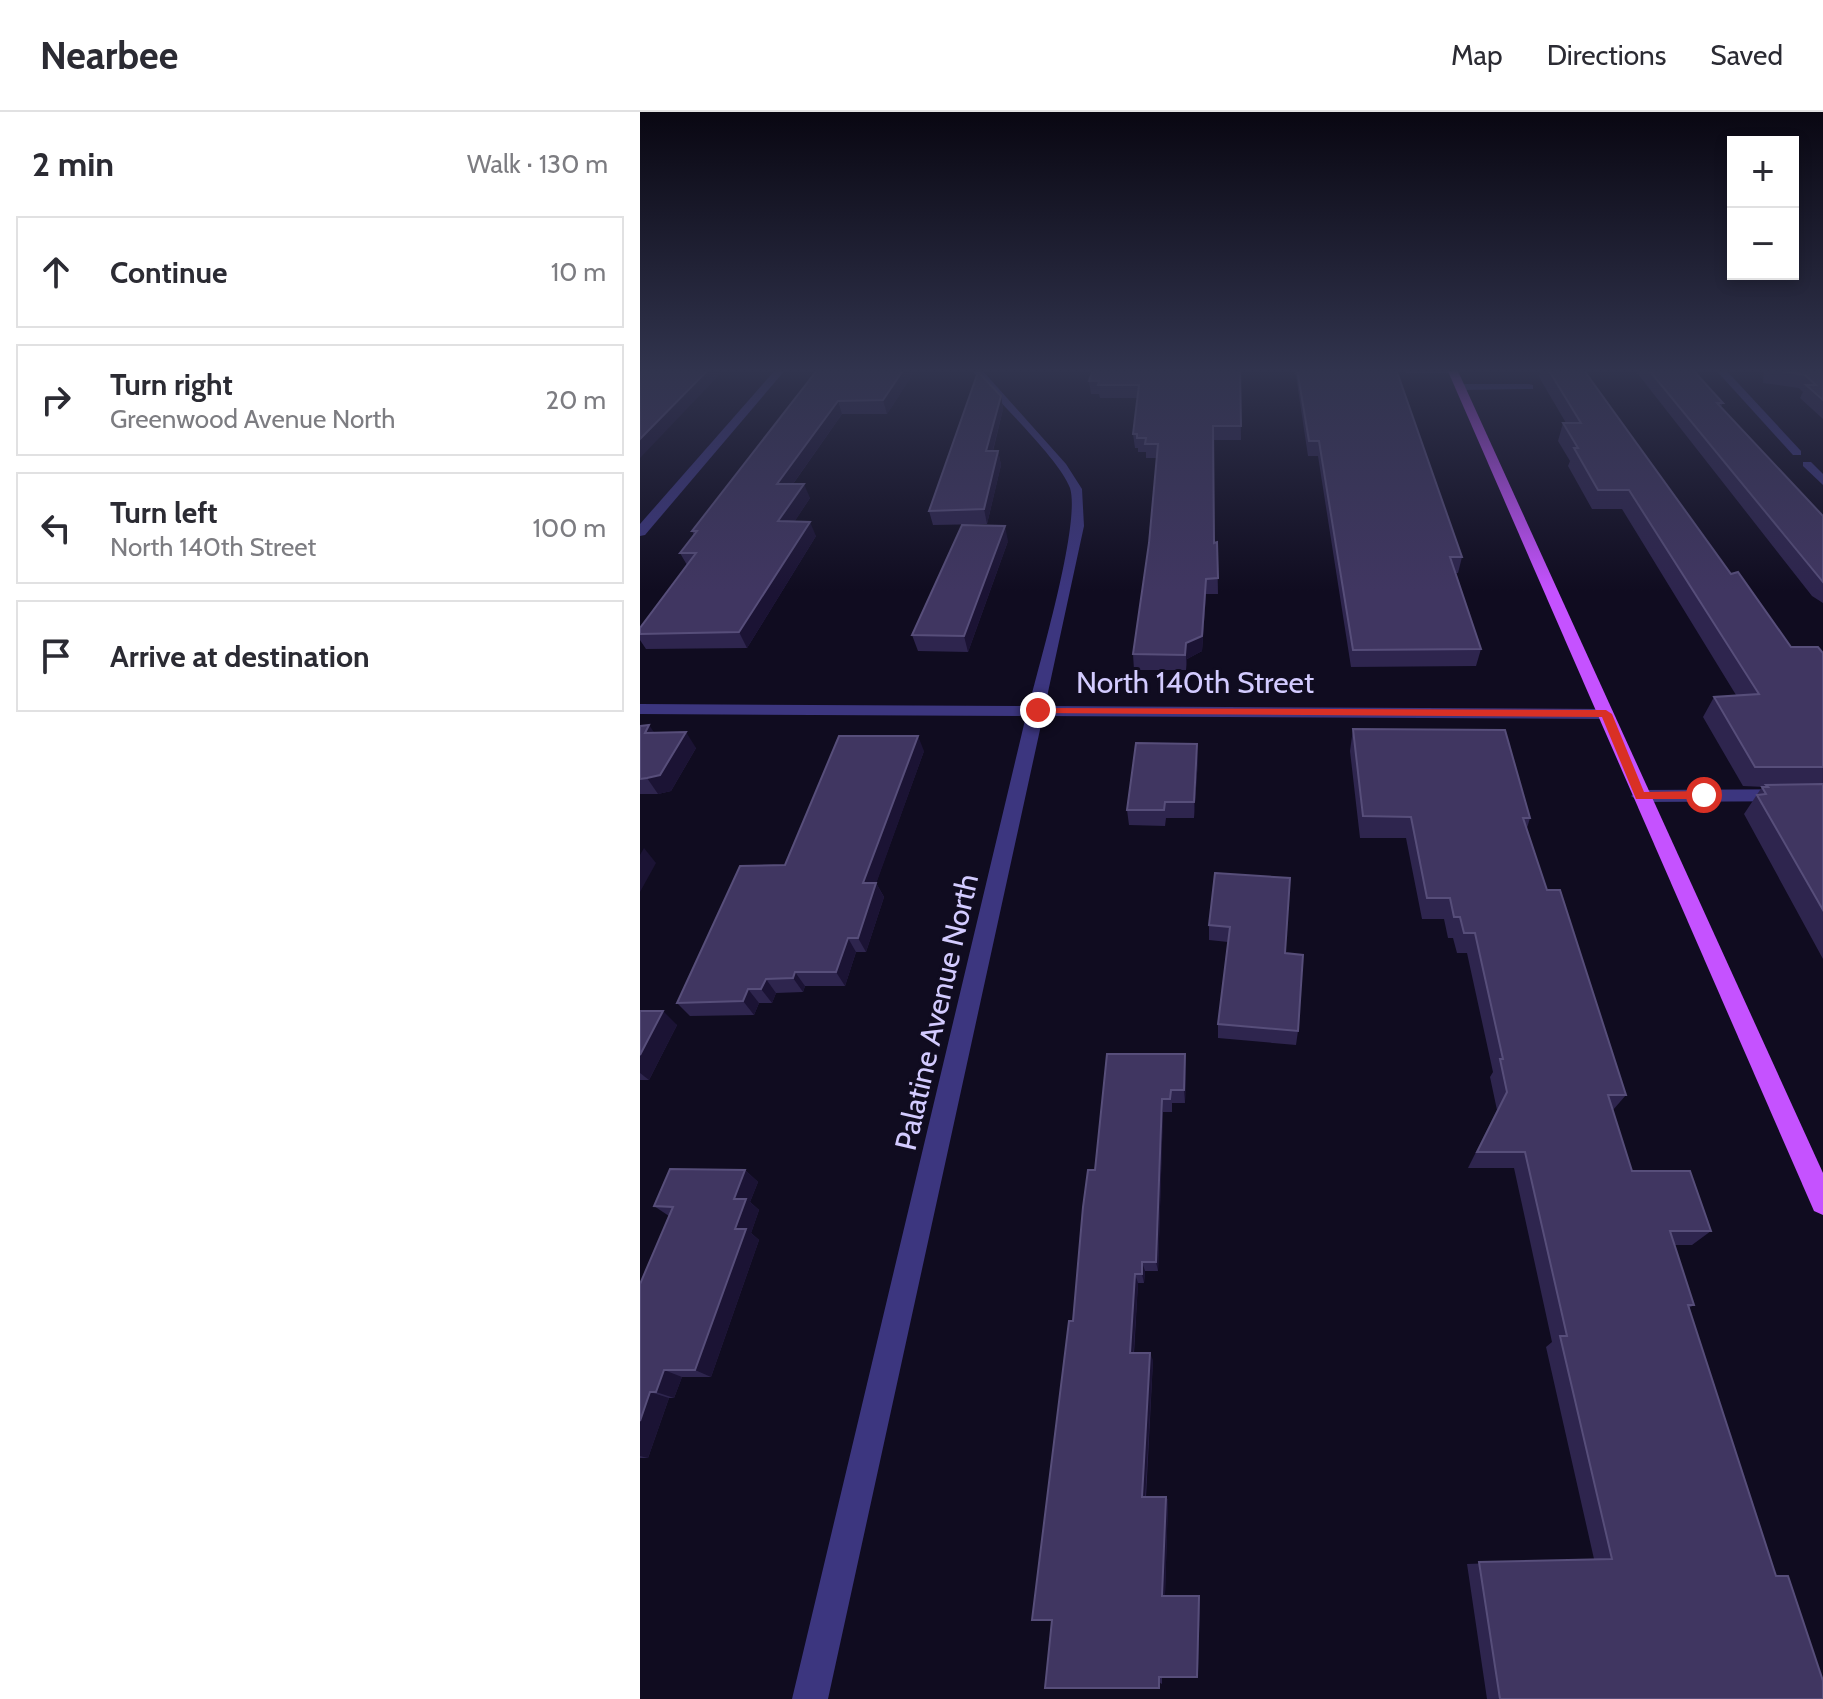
<!DOCTYPE html>
<html lang="en">
<head>
<meta charset="utf-8">
<style>
  body { margin:0; font-family:Cabin,sans-serif; background:#f7f7f7; color:#2b2b33 }
  .controls { position:absolute; right:24px; top:24px; display:grid; overflow:hidden; border-radius:0px; box-shadow:0 4px 12px #0003 }
  .controls button { width:72px; height:72px; display:grid; place-items:center; padding:0; border:0; border-bottom:2px solid #e1e1e2; background:#fff; color:#2b2b33; font:40px sans-serif }
  .stop { position:absolute; width:24px; height:24px; margin:-18px; border:6px solid #d93025; border-radius:50%; background:#fff }
  .stop.end { background:#d93025; border-color:#fff; box-shadow:0 2px 8px #0008 }
  .list { margin:0; padding:0; list-style:none }
  h2 { display:flex; justify-content:space-between; align-items:center; height:104px; margin:0; padding:0 32px; font-size:34px }
  h2 small { font-size:26px; font-weight:400; color:#7c7c81 }
  .list li { display:grid; grid-template-columns:52px 1fr auto; gap:24px; align-items:center; box-sizing:border-box; height:112px; margin:0 16px 16px; padding:0 16px; border:2px solid #e1e1e2; border-radius:0px }
  .list b { display:block; font-size:30px; white-space:nowrap }
  .list p { margin:0; font-size:26px; white-space:nowrap; color:#7c7c81 }
  .list em { font-size:26px; font-style:normal; color:#7c7c81 }
  .icon { flex:none; width:44px; height:44px; fill:none; stroke:currentColor; stroke-width:2; stroke-linecap:round; stroke-linejoin:round }
  .map { position:relative; flex:none; width:1183px; height:1587px; overflow:hidden }
  header { display:flex; align-items:center; gap:48px; box-sizing:border-box; height:112px; padding:0 40px; background:#fff; border-bottom:2px solid #e1e1e2 }
  header strong { font-size:38px }
  nav { display:flex; gap:44px; margin-inline-start:auto; font-size:28px }
  main { display:flex }
  aside { flex:1; background:#fff }
  .map>svg:first-child { display:block }
  .lines { fill:none; stroke-linecap:round; stroke-linejoin:round }
  .minor { fill:#3c367f; fill-rule:evenodd }
  .major { fill:#c552ff; fill-rule:evenodd }
  .wall { fill:#2e254e }
  .shaded-wall { fill:#1b1334 }
  .building { fill:#403661; stroke:#574e7a; stroke-width:2 }
  .route { fill:#d93025 }
  .labels { text-anchor:middle; stroke-width:6; stroke-linejoin:round; paint-order:stroke }
  .street-label { font-size:30px; fill:#d3cbff; stroke:#100c20 }
</style>
</head>
<body>
<header>
<strong>Nearbee</strong>
<nav><a>Map</a><a>Directions</a><a>Saved</a></nav>
</header>
<main>
<aside>
<h2>2 min<small>Walk · 130 m</small></h2>
<ul class="list">
<li><svg class="icon" aria-label="ahead" viewBox="0 0 24 24"><path d="M12 20V5M6 11l6-6 6 6"/></svg><div><b>Continue</b></div><em>10 m</em></li>
<li><svg class="icon" aria-label="right" viewBox="0 0 24 24"><path d="M7 20v-9h11M14 6l5 5-5 5"/></svg><div><b>Turn right</b><p>Greenwood Avenue North</p></div><em>20 m</em></li>
<li><svg class="icon" aria-label="left" viewBox="0 0 24 24"><path d="M17 20v-9H6M10 6l-5 5 5 5"/></svg><div><b>Turn left</b><p>North 140th Street</p></div><em>100 m</em></li>
<li><svg class="icon" aria-label="arrive" viewBox="0 0 24 24"><path d="M6 21V4h12l-3 4 3 4H6"/></svg><div><b>Arrive at destination</b></div></li>
</ul>
</aside>
<div class="map">
<svg width="1183" height="1587" viewBox="0 0 1183 1587">
  <rect width="100%" height="100%" fill="#100c20"/>
  <g class="lines">
    <g class="minor">
      <path d="M 136,257 L 146,257 L 5,423 L 0,424 L 0,412 Z"/>
      <path d="M 331,257 L 341,257 L 426,352 L 442,377 L 444,414 L 405,594 L 966,597 L 974,602 L 966,607 L 403,604 L 188,1587 L 152,1587 L 386,604 L 0,602 L 0,592 L 389,594 C 399,552 441,411 430,376 C 419,346 354,286 331,257 Z"/>
      <path d="M 762,257 L 817,257 L 818,258 L 813,261 L 766,261 Z"/>
      <path d="M 1075,257 L 1085,257 L 1161,339 L 1161,343 L 1153,343 Z"/>
      <path d="M 889,272 L 893,273 L 893,277 L 820,278 L 815,275 L 820,272 Z"/>
      <path d="M 1163,350 L 1171,350 L 1183,362 L 1183,373 L 1163,354 Z"/>
      <path d="M 1183,677 L 1183,689 L 1000,690 L 991,684 L 1000,678 Z"/>
    </g>
    <path class="major" d="M 807,257 L 817,257 L 1183,1061 L 1183,1103 L 1174,1099 Z"/>
  </g>
  <g class="wall">
    <path d="M 178,257 L 276,257 L 247,302 L 202,302 L 153,372 L 170,386 L 154,410 L 176,424 L 107,536 L 6,537 L 0,528 L 0,516 L 47,453 L 40,441 L 54,423 L 52,419 Z"/>
    <path d="M 600,257 L 601,328 L 573,328 L 574,431 L 577,430 L 578,482 L 566,482 L 562,539 L 547,547 L 546,558 L 494,558 L 493,542 L 509,431 L 517,346 L 506,346 L 506,340 L 498,340 L 498,336 L 495,336 L 493,322 L 497,286 L 460,286 L 459,282 L 451,282 L 449,269 Z"/>
    <path d="M 655,257 L 756,257 L 822,445 L 818,461 L 816,461 L 841,537 L 836,554 L 711,555 L 678,344 L 668,344 Z"/>
    <path d="M 901,257 L 943,257 L 1091,462 L 1151,535 L 1183,541 L 1183,847 L 1104,702 L 1122,675 L 1125,675 L 1103,674 L 1063,605 L 1074,585 L 1096,583 L 982,397 L 952,397 L 928,354 L 930,349 L 918,329 L 923,311 L 926,311 L 899,265 Z"/>
    <path d="M 994,257 L 1052,257 L 1083,291 L 1081,295 L 1183,404 L 1183,491 L 1172,484 Z"/>
    <path d="M 1124,257 L 1183,257 L 1183,307 L 1160,286 L 1163,280 L 1159,276 L 1123,271 Z"/>
    <path d="M 361,284 L 363,297 L 353,339 L 358,339 L 361,353 L 347,412 L 293,413 L 289,399 Z"/>
    <path d="M 368,429 L 328,540 L 278,539 L 272,523 Z"/>
    <path d="M 0,614 L 14,620 L 56,636 L 31,679 L 18,682 L 0,682 Z"/>
    <path d="M 713,617 L 890,706 L 887,716 L 907,778 L 986,983 L 973,998 L 992,1059 L 1071,1119 L 1052,1133 L 1035,1133 L 1054,1193 L 1049,1196 L 1136,1464 L 1183,1587 L 847,1587 L 827,1452 L 954,1447 L 906,1235 L 912,1230 L 874,1056 L 828,1056 L 857,998 L 850,965 L 853,960 L 827,841 L 817,841 L 813,826 L 808,826 L 804,807 L 782,807 L 766,726 L 720,726 L 710,639 Z"/>
    <path d="M 284,639 L 236,771 L 244,785 L 226,840 L 216,840 L 205,874 L 165,874 L 163,880 L 136,881 L 132,891 L 119,891 L 114,903 L 50,904 L 37,891 L 145,753 Z"/>
    <path d="M 558,647 L 554,706 L 526,706 L 525,714 L 489,713 L 487,698 Z"/>
    <path d="M 650,766 L 645,841 L 658,919 L 656,933 L 578,926 L 578,912 L 588,830 L 569,828 L 569,813 Z"/>
    <path d="M 0,899 L 37,913 L 9,968 L 0,968 Z"/>
    <path d="M 545,942 L 546,956 L 545,991 L 532,991 L 532,1000 L 523,1000 L 518,1159 L 505,1159 L 504,1171 L 498,1171 L 494,1241 L 513,1248 L 506,1385 L 526,1385 L 528,1388 L 525,1483 L 560,1483 L 558,1561 L 522,1565 L 522,1572 L 412,1508 L 433,1209 L 455,1058 Z"/>
    <path d="M 105,1058 L 118,1070 L 110,1090 L 119,1098 L 111,1121 L 119,1128 L 71,1265 L 42,1265 L 34,1286 L 29,1286 L 8,1346 L 0,1346 L 0,1172 L 29,1104 L 14,1094 Z"/>
  </g>
  <g class="shaded-wall">
    <path d="M 69,257 L 84,257 L 84,258 L 0,346 L 0,327 Z"/>
    <path d="M 264,257 L 276,257 L 247,302 L 243,288 Z"/>
    <path d="M 361,284 L 363,297 L 349,353 L 346,339 Z"/>
    <path d="M 198,289 L 202,302 L 143,386 L 137,372 Z"/>
    <path d="M 358,339 L 361,353 L 347,412 L 344,397 Z"/>
    <path d="M 164,372 L 170,386 L 145,424 L 138,409 Z"/>
    <path d="M 170,410 L 176,424 L 107,536 L 99,520 Z"/>
    <path d="M 365,414 L 368,429 L 328,540 L 324,524 Z"/>
    <path d="M 566,467 L 566,482 L 562,539 L 547,547 L 546,558 L 546,531 Z"/>
    <path d="M 9,613 L 20,629 L 5,621 Z"/>
    <path d="M 46,620 L 56,636 L 31,679 L 18,682 L 7,666 Z"/>
    <path d="M 278,624 L 284,639 L 231,786 L 223,771 Z"/>
    <path d="M 557,632 L 558,647 L 554,706 L 554,690 Z"/>
    <path d="M 4,736 L 16,751 L 0,780 L 0,743 Z"/>
    <path d="M 236,771 L 244,785 L 226,840 L 218,826 Z"/>
    <path d="M 208,826 L 216,840 L 205,874 L 196,860 Z"/>
    <path d="M 155,860 L 165,874 L 163,880 L 153,866 Z"/>
    <path d="M 126,867 L 136,881 L 132,891 L 121,877 Z"/>
    <path d="M 108,877 L 119,891 L 114,903 L 103,889 Z"/>
    <path d="M 23,899 L 37,913 L 9,968 L 0,961 L 0,943 Z"/>
    <path d="M 545,942 L 546,956 L 545,991 L 544,978 Z"/>
    <path d="M 522,987 L 523,1000 L 518,1159 L 516,1150 Z"/>
    <path d="M 105,1058 L 118,1070 L 110,1090 L 119,1098 L 111,1121 L 119,1128 L 71,1265 L 55,1258 L 95,1117 L 94,1087 Z"/>
    <path d="M 502,1150 L 505,1159 L 504,1171 L 502,1162 Z"/>
    <path d="M 495,1162 L 498,1171 L 493,1248 L 490,1241 Z"/>
    <path d="M 510,1241 L 513,1248 L 505,1388 L 502,1385 Z"/>
    <path d="M 24,1258 L 42,1265 L 34,1286 L 16,1280 Z"/>
    <path d="M 10,1280 L 29,1286 L 8,1346 L 0,1344 L 0,1309 Z"/>
    <path d="M 526,1385 L 528,1388 L 525,1483 L 522,1484 Z"/>
    <path d="M 560,1483 L 558,1561 L 557,1565 L 559,1484 Z"/>
  </g>
  <g class="building">
    <path d="M 0,257 L 69,257 L 0,327 Z"/>
    <path d="M 178,257 L 264,257 L 243,288 L 198,289 L 137,372 L 164,372 L 138,409 L 170,410 L 99,520 L 0,522 L 0,516 L 56,441 L 40,441 L 57,419 L 52,419 Z"/>
    <path d="M 453,257 L 600,257 L 601,314 L 573,314 L 574,431 L 577,430 L 578,466 L 566,467 L 562,524 L 546,531 L 545,543 L 493,542 L 509,431 L 518,332 L 505,332 L 506,326 L 497,326 L 497,322 L 493,322 L 499,273 L 458,273 L 459,269 L 449,269 Z"/>
    <path d="M 657,257 L 756,257 L 822,445 L 810,445 L 841,537 L 713,538 L 679,329 L 669,329 Z"/>
    <path d="M 908,257 L 943,257 L 1091,462 L 1098,460 L 1151,535 L 1178,535 L 1183,541 L 1183,655 L 1115,655 L 1074,585 L 1119,582 L 989,378 L 958,378 L 934,336 L 938,336 L 923,311 L 941,311 Z"/>
    <path d="M 1008,257 L 1052,257 L 1083,291 L 1077,291 L 1183,404 L 1183,470 Z"/>
    <path d="M 1129,257 L 1183,257 L 1183,288 L 1166,273 L 1176,273 L 1165,263 Z"/>
    <path d="M 338,260 L 361,284 L 346,339 L 358,339 L 344,397 L 289,399 Z"/>
    <path d="M 322,413 L 365,414 L 324,524 L 272,523 Z"/>
    <path d="M 9,613 L 5,621 L 46,620 L 20,663 L 7,666 L 0,667 L 0,614 Z"/>
    <path d="M 713,617 L 865,618 L 890,706 L 883,706 L 907,778 L 920,778 L 986,983 L 968,983 L 992,1059 L 1050,1059 L 1071,1119 L 1030,1119 L 1054,1193 L 1048,1193 L 1136,1464 L 1148,1464 L 1183,1569 L 1183,1587 L 860,1587 L 839,1450 L 972,1447 L 920,1224 L 927,1224 L 885,1040 L 837,1040 L 867,980 L 860,947 L 863,947 L 835,821 L 824,821 L 820,805 L 814,805 L 810,786 L 787,786 L 771,705 L 723,704 Z"/>
    <path d="M 199,624 L 278,624 L 223,771 L 236,771 L 218,826 L 208,826 L 196,860 L 155,860 L 153,866 L 126,867 L 121,877 L 108,877 L 103,889 L 37,891 L 100,754 L 145,753 Z"/>
    <path d="M 496,631 L 557,632 L 554,690 L 525,690 L 524,698 L 487,698 Z"/>
    <path d="M 1183,672 L 1183,798 L 1117,683 L 1126,682 L 1122,675 L 1128,675 L 1126,673 Z"/>
    <path d="M 575,761 L 650,766 L 645,841 L 663,843 L 658,919 L 578,912 L 590,815 L 569,813 Z"/>
    <path d="M 0,899 L 23,899 L 0,943 Z"/>
    <path d="M 467,942 L 545,942 L 544,978 L 531,978 L 530,987 L 522,987 L 516,1150 L 502,1150 L 502,1162 L 495,1162 L 490,1241 L 510,1241 L 502,1385 L 526,1385 L 522,1484 L 559,1484 L 557,1565 L 519,1565 L 519,1576 L 405,1576 L 412,1508 L 392,1508 L 429,1209 L 433,1209 L 443,1095 L 448,1058 L 455,1058 Z"/>
    <path d="M 30,1057 L 105,1058 L 94,1087 L 106,1087 L 95,1117 L 106,1117 L 55,1258 L 24,1258 L 16,1280 L 10,1280 L 0,1309 L 0,1172 L 33,1095 L 14,1094 Z"/>
  </g>
  <linearGradient id="sky" x2="0" y2="1"><stop stop-color="#090712"/><stop offset="0.54" stop-color="#31344e"/><stop offset="1" stop-color="#31344e" stop-opacity="0"/></linearGradient>
  <rect width="1183" height="479" fill="url(#sky)"/>
  <path class="route" d="M 394,596 L 966,598 L 972,602 L 1004,680 L 1064,679 L 1070,683 L 1064,687 L 996,687 L 962,605 L 398,601 L 394,600 Z"/>
  <g class="labels">
    <g class="street-label">
      <text x="555" y="581">North 140th Street</text>
      <text transform="translate(297 900) rotate(-77)" y="10">Palatine Avenue North</text>
    </g>
  </g>
</svg>
<div class="controls">
<button>+</button>
<button>−</button>
</div>
<div class="stop" style="left:1064px;top:683px"></div>
<div class="stop end" style="left:398px;top:598px"></div>
</div>
</main>
</body>
</html>
